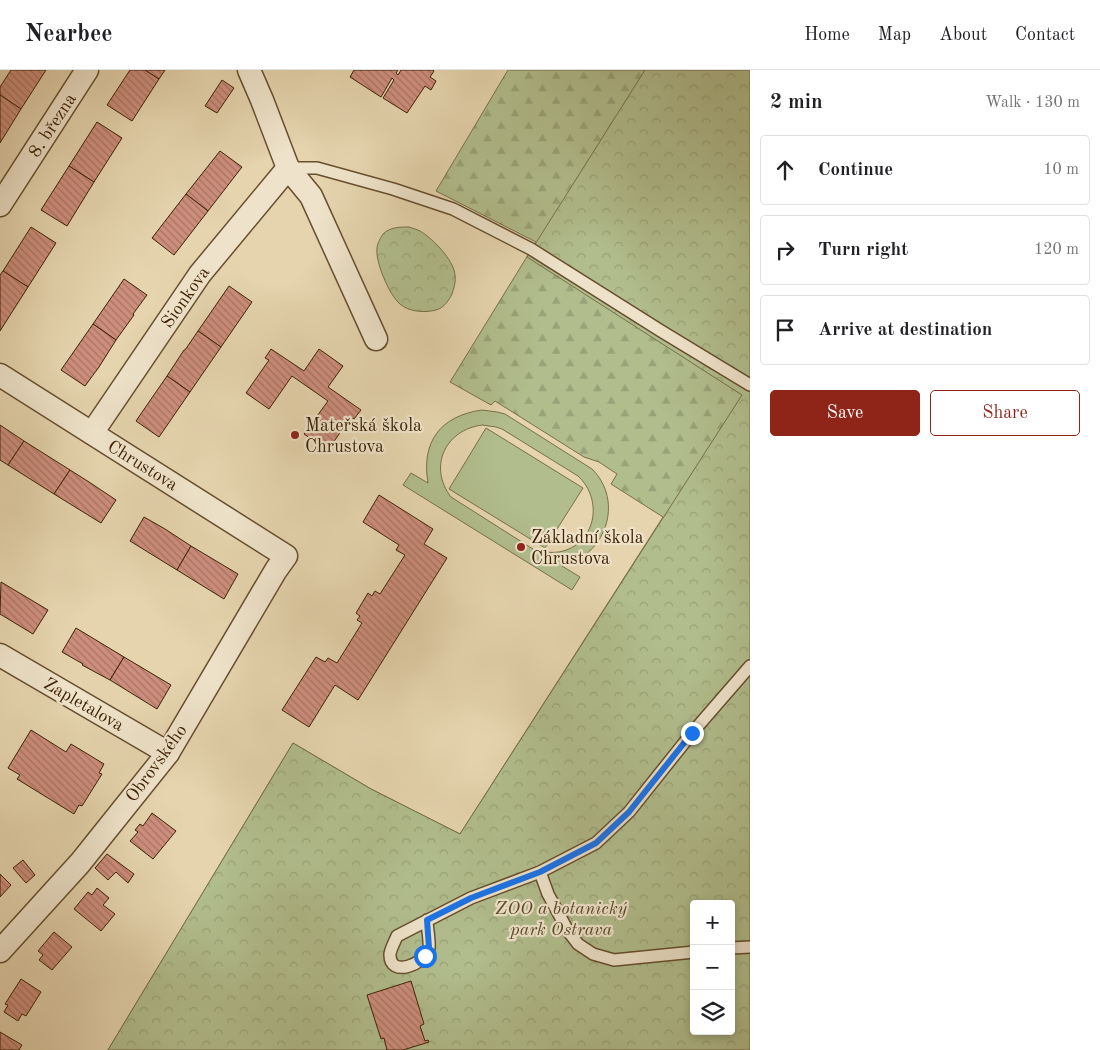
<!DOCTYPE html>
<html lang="en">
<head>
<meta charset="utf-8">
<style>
  body { margin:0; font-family:"Old Standard TT",serif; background:#f6f6f6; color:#202124 }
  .controls { position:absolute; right:15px; bottom:15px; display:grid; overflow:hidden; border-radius:5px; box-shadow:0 2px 8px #0003 }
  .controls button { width:45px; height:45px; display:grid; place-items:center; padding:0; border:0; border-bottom:1px solid #e0e0e0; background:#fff; color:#202124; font:25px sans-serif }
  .stop { position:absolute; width:15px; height:15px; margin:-11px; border:4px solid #1a73e8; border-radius:50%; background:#fff }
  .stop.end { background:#1a73e8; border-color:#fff; box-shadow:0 1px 5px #0008 }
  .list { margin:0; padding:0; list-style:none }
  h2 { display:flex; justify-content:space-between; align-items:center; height:65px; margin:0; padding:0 20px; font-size:21px }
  h2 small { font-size:16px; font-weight:400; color:#757577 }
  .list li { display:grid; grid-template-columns:32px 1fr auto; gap:15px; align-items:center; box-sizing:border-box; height:70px; margin:0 10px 10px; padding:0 10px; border:1px solid #e0e0e0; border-radius:5px }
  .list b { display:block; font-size:19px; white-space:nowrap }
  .list em { font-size:16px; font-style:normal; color:#757577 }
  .actions { display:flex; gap:10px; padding:15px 20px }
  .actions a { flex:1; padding:11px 0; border:1px solid #8f2418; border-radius:5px; text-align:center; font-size:18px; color:#8f2418 }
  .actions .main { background:#8f2418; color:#fff }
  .icon { flex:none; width:28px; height:28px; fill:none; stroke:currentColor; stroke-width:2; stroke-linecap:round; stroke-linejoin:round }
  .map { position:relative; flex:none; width:750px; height:980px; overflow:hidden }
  header { display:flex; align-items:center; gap:30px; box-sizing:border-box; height:70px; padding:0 25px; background:#fff; border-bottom:1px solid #e0e0e0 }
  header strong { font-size:24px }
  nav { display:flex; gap:28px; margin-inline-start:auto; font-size:18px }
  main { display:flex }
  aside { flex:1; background:#fff }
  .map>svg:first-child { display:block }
  .forest { fill:url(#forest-firs); stroke:#776f48 }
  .park { fill:url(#park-crowns); stroke:#776f48; fill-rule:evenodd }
  .pitch { fill:#b1bd8d; stroke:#776f48; fill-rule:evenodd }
  .building { fill:url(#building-back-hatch); stroke:#3d2103 }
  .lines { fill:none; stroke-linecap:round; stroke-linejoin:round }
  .service-casing { stroke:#674e2e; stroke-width:14 }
  .minor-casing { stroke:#674e2e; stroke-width:25 }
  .service { stroke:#eee3ca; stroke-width:11 }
  .minor { stroke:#eee3ca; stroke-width:22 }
  .route { stroke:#1a73e8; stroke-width:6 }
  .poi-dot { fill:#8f2418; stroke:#eee3ca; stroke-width:2 }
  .labels { text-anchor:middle; stroke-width:4.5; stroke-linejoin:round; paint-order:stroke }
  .street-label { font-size:18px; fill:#3d2103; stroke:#eee3ca }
  .poi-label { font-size:18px; fill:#3d2103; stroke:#eee3ca; text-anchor:start }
  .park-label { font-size:18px; font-style:italic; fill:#5a4826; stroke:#eee3ca }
</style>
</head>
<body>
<header>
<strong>Nearbee</strong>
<nav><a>Home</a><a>Map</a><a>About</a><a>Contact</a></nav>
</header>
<main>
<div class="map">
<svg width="750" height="980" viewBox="0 0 750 980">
  <defs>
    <pattern id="forest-firs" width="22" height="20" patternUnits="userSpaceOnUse" patternTransform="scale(1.25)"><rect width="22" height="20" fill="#b1bd8d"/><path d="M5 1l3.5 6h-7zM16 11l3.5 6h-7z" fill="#99a278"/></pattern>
    <pattern id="park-crowns" width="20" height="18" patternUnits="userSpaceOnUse" patternTransform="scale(1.25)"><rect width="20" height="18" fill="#b1bd8d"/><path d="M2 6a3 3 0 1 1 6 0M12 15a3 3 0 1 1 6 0" fill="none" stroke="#99a278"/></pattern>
    <pattern id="building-back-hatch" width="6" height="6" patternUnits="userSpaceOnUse" patternTransform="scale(1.25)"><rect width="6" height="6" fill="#cd8e7d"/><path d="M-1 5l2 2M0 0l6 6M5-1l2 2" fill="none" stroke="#a87464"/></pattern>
  </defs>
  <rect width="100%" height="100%" fill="#e5d4ae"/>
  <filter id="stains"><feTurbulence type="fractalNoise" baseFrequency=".004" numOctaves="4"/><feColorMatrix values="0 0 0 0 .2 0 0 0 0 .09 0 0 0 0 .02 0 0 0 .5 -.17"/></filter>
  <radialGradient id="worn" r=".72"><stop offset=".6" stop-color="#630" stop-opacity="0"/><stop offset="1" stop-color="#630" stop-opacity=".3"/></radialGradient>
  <path class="forest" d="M 508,0 L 750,0 L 750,319 L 523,738 L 108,980 L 293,673 L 371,719 L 460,764 L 663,447 L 611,414 L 617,404 L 599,392 L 584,387 L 495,331 L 491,335 L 450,312 L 536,172 L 436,121 Z"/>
  <g class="park">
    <path d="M 645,0 L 750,0 L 750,980 L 108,980 L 293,673 L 371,719 L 460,764 L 742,325 L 527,187 ZM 694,834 L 731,834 L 731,961 L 694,961 Z"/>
    <path d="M 409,157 C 412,158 416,159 420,161 C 432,168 454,190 455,205 C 456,211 454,218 452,224 C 449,230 444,238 436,240 C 425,243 409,242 400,234 C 389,225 375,191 377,178 C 377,174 381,167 383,164 C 390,157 400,157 409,157 Z"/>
  </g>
  <g class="pitch">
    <path d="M 482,340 L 497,342 L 505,344 L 592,399 C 625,432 605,486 562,496 L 580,507 L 572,520 L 403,415 L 411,403 L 428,413 C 421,372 440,346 482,340 ZM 482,355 L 496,357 L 502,359 L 578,406 C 604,430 596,475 559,482 C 551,483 543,482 536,481 L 451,427 C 428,397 445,360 482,355 Z"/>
    <path d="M 486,358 L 583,418 L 545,478 L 449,419 Z"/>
  </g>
  <g class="building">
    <path d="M 11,0 L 46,0 L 21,39 L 0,25 L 0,17 Z"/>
    <path d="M 130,0 L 145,0 L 159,9 L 132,51 L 107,35 Z"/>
    <path d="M 145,0 L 165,0 L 159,9 Z"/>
    <path d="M 354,0 L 398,0 L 396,3 L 398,5 L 401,0 L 433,0 L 434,1 L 430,7 L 436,11 L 431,20 L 425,16 L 407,43 L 383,28 L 394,10 L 392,8 L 381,27 L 350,7 Z"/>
    <path d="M 222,10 L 234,18 L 217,43 L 205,36 Z"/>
    <path d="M 0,25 L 21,39 L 0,73 Z"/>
    <path d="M 97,52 L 122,68 L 94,112 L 69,96 Z"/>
    <path d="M 220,81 L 242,97 L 208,141 L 186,124 Z"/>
    <path d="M 69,96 L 94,112 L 67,156 L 41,140 Z"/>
    <path d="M 186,124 L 208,141 L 174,185 L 152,168 Z"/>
    <path d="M 31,157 L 56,173 L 28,217 L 3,201 Z"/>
    <path d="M 3,201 L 28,217 L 0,261 L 0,205 Z"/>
    <path d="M 124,209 L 147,225 L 133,244 L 134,245 L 116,270 L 93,254 Z"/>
    <path d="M 229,216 L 252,232 L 221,277 L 198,261 Z"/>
    <path d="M 93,254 L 116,270 L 99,297 L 85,316 L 61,300 Z"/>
    <path d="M 198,261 L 221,277 L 190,322 L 167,306 L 184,280 L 185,280 Z"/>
    <path d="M 271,279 L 304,301 L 319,279 L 343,296 L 328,317 L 361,340 L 354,349 L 351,347 L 328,380 L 304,364 L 328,331 L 292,306 L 269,339 L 246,323 L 269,290 L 265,288 Z"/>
    <path d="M 167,306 L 190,322 L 159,367 L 136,351 Z"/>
    <path d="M 0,355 L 24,371 L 8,395 L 0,390 Z"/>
    <path d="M 24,371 L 70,400 L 54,424 L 8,395 Z"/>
    <path d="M 70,400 L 89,412 L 116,430 L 101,453 L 54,424 Z"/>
    <path d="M 379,425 L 433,459 L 424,474 L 447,488 L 358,630 L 335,615 L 309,657 L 282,640 L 316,587 L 325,592 L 328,588 L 337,593 L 362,553 L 357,550 L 360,546 L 356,543 L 368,523 L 372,526 L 375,521 L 380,524 L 405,485 L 396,480 L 399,475 L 363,452 Z"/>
    <path d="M 144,447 L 165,459 L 191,476 L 177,500 L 130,471 Z"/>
    <path d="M 191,476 L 238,504 L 224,529 L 177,500 Z"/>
    <path d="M 1,512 L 48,540 L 33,564 L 0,544 Z"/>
    <path d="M 76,558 L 124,587 L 110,610 L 82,595 L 83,594 L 62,582 Z"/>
    <path d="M 124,587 L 171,615 L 157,639 L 110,610 Z"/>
    <path d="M 31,660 L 66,682 L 71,674 L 104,694 L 99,703 L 102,704 L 82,736 L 79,735 L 74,744 L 17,709 L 20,705 L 8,698 Z"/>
    <path d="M 152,743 L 176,761 L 153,789 L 130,771 L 138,762 L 135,760 L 140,754 L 143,756 Z"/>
    <path d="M 107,784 L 134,804 L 128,813 L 116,802 L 108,810 L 95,798 Z"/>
    <path d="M 23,790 L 35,805 L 26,813 L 13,798 Z"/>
    <path d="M 0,804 L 11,815 L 0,827 Z"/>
    <path d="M 97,818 L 109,828 L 103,835 L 115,844 L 101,861 L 74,839 L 88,822 L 92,825 Z"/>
    <path d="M 54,862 L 72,877 L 52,900 L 39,890 L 43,885 L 38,881 Z"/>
    <path d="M 21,909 L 41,922 L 26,946 L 22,944 L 18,951 L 4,942 L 8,935 L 5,934 Z"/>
    <path d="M 411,911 L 424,954 L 420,956 L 425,971 L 428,970 L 429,972 L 403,980 L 387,980 L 384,968 L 381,969 L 367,925 Z"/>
    <path d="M 0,962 L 22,975 L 19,980 L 0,980 Z"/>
  </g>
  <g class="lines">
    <g class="service-casing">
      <g id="service">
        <path d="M 289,98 L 317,98 L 393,119 L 453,139 L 531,179 L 661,261 L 750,315"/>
        <path d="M 540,802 L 548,824 L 568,861 L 578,874 L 593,884 L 614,890 L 694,882"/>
        <path d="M 427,850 C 427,857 430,872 429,878 C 426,894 389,909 390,884 C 391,878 395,871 397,866 L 471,828 L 540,802 L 596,773 L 629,742 L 692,663 L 750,596"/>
        <path d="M 731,878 L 750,877"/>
      </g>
    </g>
    <g class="minor-casing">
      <g id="minor">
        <path d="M 249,0 L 262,30 L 288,98 L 311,126 L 376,269"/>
        <path d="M 0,135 L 87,0"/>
        <path d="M 0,305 L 286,486 L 276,500 L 168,683 L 80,793 L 0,881"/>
        <path d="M 92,363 L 200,204 L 288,98"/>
        <path d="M 0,585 L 168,683"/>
      </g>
    </g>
    <use href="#service" class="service"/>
    <use href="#minor" class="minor"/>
  </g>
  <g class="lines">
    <path class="route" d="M 425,886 L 429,878 L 427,850 L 471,828 L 540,802 L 596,773 L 629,742 L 692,663"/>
  </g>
  <g class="poi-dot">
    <circle cx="295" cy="365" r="5"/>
    <circle cx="521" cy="477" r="5"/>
  </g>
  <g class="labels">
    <g class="street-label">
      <text transform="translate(52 55) rotate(-57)" y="6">8. března</text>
      <text transform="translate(185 227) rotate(-55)" y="6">Sionkova</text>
      <text transform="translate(143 395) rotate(32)" y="6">Chrustova</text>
      <text transform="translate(84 634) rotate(30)" y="6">Zapletalova</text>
      <text transform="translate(156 693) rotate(-54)" y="6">Obrovského</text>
    </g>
    <g class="poi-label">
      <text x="305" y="361">Mateřská škola<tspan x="305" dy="21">Chrustova</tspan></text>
      <text x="531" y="473">Základní škola<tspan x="531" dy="21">Chrustova</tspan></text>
    </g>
    <g class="park-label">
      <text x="561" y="844">ZOO a botanický<tspan x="561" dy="21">park Ostrava</tspan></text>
    </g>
  </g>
  <rect width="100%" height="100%" filter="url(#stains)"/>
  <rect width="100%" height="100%" fill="url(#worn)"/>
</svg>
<div class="controls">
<button>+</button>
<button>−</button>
<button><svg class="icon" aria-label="layers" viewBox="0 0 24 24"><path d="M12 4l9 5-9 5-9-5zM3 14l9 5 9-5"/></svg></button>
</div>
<div class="stop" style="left:425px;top:886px"></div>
<div class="stop end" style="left:692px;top:663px"></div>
</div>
<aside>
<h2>2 min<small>Walk · 130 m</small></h2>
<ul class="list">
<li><svg class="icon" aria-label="ahead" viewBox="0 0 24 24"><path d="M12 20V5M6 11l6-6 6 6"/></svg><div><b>Continue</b></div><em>10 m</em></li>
<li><svg class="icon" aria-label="right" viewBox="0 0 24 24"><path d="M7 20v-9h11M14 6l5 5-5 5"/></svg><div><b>Turn right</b></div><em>120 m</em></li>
<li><svg class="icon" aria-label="arrive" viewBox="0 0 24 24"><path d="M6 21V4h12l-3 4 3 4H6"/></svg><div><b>Arrive at destination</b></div></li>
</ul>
<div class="actions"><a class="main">Save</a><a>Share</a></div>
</aside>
</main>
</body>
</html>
